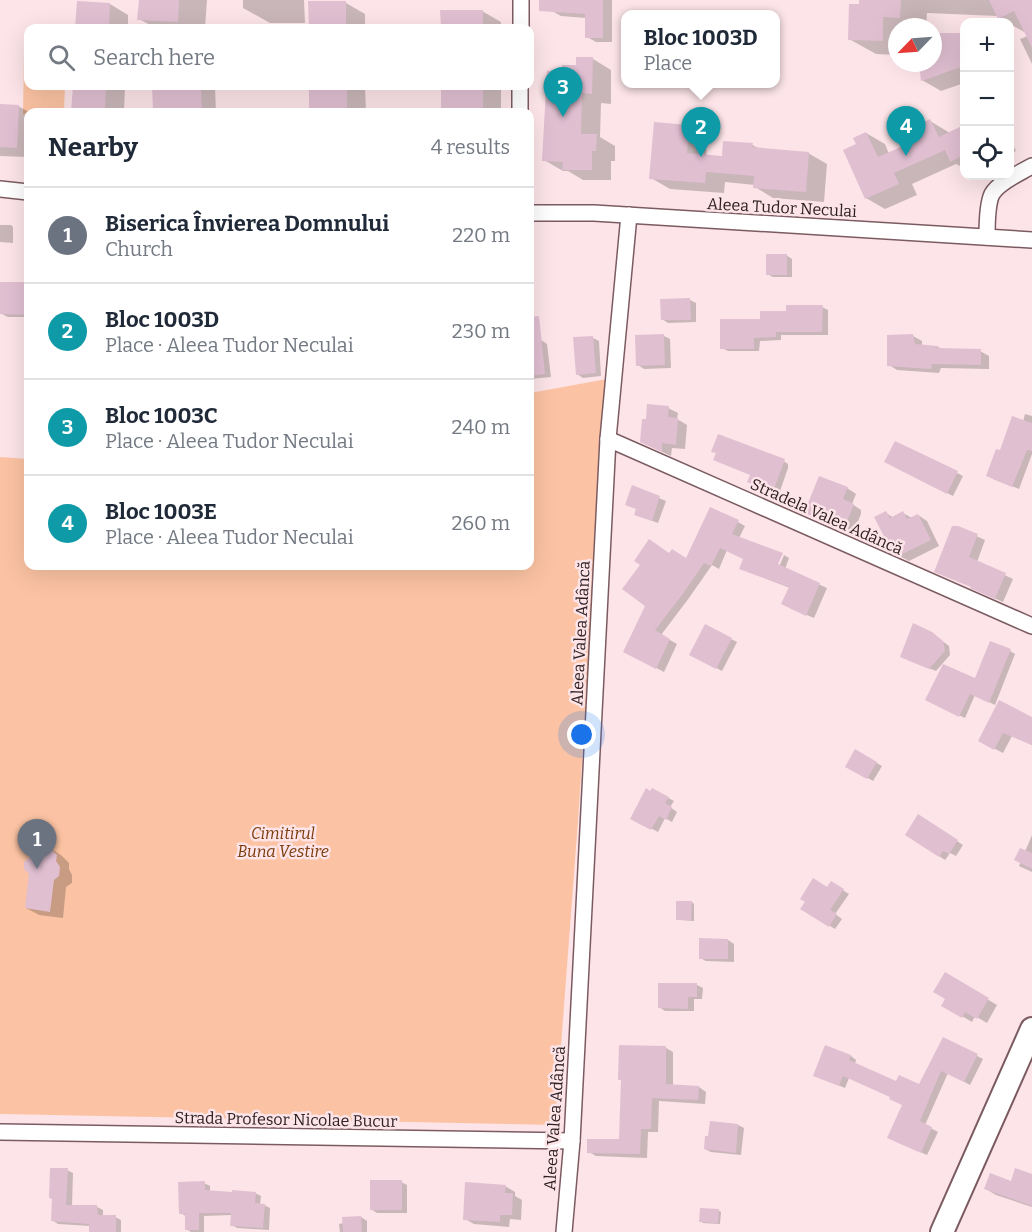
<!DOCTYPE html>
<html lang="en">
<head>
<meta charset="utf-8">
<style>
  body { margin:0; font-family:Bitter,serif; background:#f2f2f3; color:#1f2937 }
  .controls { position:absolute; right:18px; top:18px; display:grid; overflow:hidden; border-radius:12px; box-shadow:0 6px 24px #0002 }
  .controls button { width:54px; height:54px; display:grid; place-items:center; padding:0; border:0; border-bottom:2px solid #e0e1e3; background:#fff; color:#1f2937; font:30px sans-serif }
  .compass { position:absolute; left:888px; top:18px; width:54px; height:54px; border-radius:50%; background:#fff; box-shadow:0 6px 24px #0002; rotate:245deg }
  .you { position:absolute; left:582px; top:735px; width:21px; height:21px; margin:-15px; border:4px solid #fff; border-radius:50%; background:#1a73e8; box-shadow:0 0 0 9px #1a73e833 }
  .badge { display:grid; place-items:center; width:39px; height:39px; border-radius:50%; background:#0f74dc; color:#fff; font-size:20px; font-weight:700 }
  .pin { position:absolute; translate:-50% -50px; filter:drop-shadow(0 2px 3px #0008) }
  .pin::after { content:''; position:absolute; top:32px; width:21px; height:18px; background:inherit; clip-path:polygon(0 0,100% 0,50% 100%) }
  .popup { position:absolute; left:621px; top:10px; width:159px; height:78px; box-sizing:border-box; display:grid; place-content:center; border-radius:12px; background:#fff; filter:drop-shadow(0 2px 4px #0005); font-size:20px; white-space:nowrap; color:#747a83 }
  .popup b { font-size:22px; color:#1f2937 }
  .popup::after { content:''; position:absolute; left:50%; top:100%; margin-left:-12px; border:12px solid transparent; border-top-color:#fff }
  .list { margin:0; padding:0; list-style:none }
  h2 { display:flex; justify-content:space-between; align-items:center; height:78px; margin:0; padding:0 24px; font-size:26px }
  h2 small { font-size:20px; font-weight:400; color:#747a83 }
  .list li { display:grid; grid-template-columns:39px 1fr auto; gap:18px; align-items:center; box-sizing:border-box; height:96px; padding:0 24px; border-top:2px solid #e0e1e3 }
  .list b { display:block; font-size:22px; white-space:nowrap }
  .list p { margin:0; font-size:20px; white-space:nowrap; color:#747a83 }
  .list em { font-size:20px; font-style:normal; color:#747a83 }
  .icon { flex:none; width:33px; height:33px; fill:none; stroke:currentColor; stroke-width:2; stroke-linecap:round; stroke-linejoin:round }
  .map { position:relative; flex:none; width:1032px; height:1232px; overflow:hidden }
  .search { position:absolute; background:#fff; box-shadow:0 6px 24px #0002; left:24px; top:24px; width:510px; height:66px; display:flex; align-items:center; gap:15px; box-sizing:border-box; padding:0 21px; border-radius:12px; color:#747a83; font-size:22px }
  .panel { position:absolute; background:#fff; box-shadow:0 6px 24px #0002; left:24px; top:108px; width:510px; height:462px; border-radius:12px }
  .map>svg:first-child { display:block }
  .green { fill:#fbc3a3 }
  .shadow { fill:#0003 }
  .building { fill:#e0bfd1 }
  .lines { fill:none; stroke-linecap:round; stroke-linejoin:round }
  .street-casing { stroke:#7b5b61; stroke-width:18 }
  .secondary-casing { stroke:#7b5b61; stroke-width:26 }
  .street { stroke:#fff; stroke-width:15 }
  .secondary { stroke:#fff; stroke-width:22 }
  .labels { text-anchor:middle; stroke-width:5; stroke-linejoin:round; paint-order:stroke }
  .street-label { font-size:16px; fill:#2e2022; stroke:#fce4e8 }
  .park-label { font-size:16px; font-style:italic; fill:#7c3c0b; stroke:#fce4e8 }
</style>
</head>
<body>
<div class="map">
<svg width="1032" height="1232" viewBox="0 0 1032 1232">
  <rect width="100%" height="100%" fill="#fce4e8"/>
  <g class="green">
    <path d="M 24,53 L 28,53 L 28,86 L 65,86 L 64,112 L 28,112 L 28,114 L 23,114 Z"/>
    <path d="M 607,379 L 578,821 L 555,1125 L 0,1114 L 0,457 L 28,459 L 28,566 L 530,566 L 530,393 Z"/>
  </g>
  <g class="shadow">
    <path d="M 140,0 L 207,0 L 205,28 L 156,28 L 139,19 Z"/>
    <path d="M 243,0 L 304,0 L 305,23 L 270,23 L 243,8 Z"/>
    <path d="M 552,0 L 612,0 L 612,42 L 596,42 L 587,37 L 586,18 L 561,16 L 552,11 Z"/>
    <path d="M 861,0 L 1032,0 L 1032,64 L 1020,39 L 1028,36 L 1026,33 L 999,18 L 998,16 L 927,13 L 926,27 L 897,27 L 897,55 L 876,54 L 849,39 L 860,6 Z"/>
    <path d="M 78,2 L 110,4 L 128,15 L 128,28 L 77,28 Z"/>
    <path d="M 310,3 L 346,3 L 365,14 L 365,28 L 310,28 Z"/>
    <path d="M 442,11 L 482,11 L 501,22 L 501,28 L 442,28 Z"/>
    <path d="M 933,34 L 962,34 L 964,36 L 964,83 L 941,91 L 922,80 L 921,63 L 933,63 Z"/>
    <path d="M 593,59 L 611,70 L 611,104 L 601,103 L 600,137 L 615,146 L 615,161 L 611,161 L 611,180 L 583,180 L 568,171 L 563,171 L 544,160 L 564,73 Z"/>
    <path d="M 74,86 L 125,86 L 124,112 L 73,112 Z"/>
    <path d="M 153,86 L 210,86 L 215,88 L 216,112 L 155,112 Z"/>
    <path d="M 311,86 L 365,86 L 366,112 L 311,112 Z"/>
    <rect x="442" y="86" width="59" height="26"/>
    <path d="M 0,106 L 18,106 L 29,112 L 28,157 L 0,156 Z"/>
    <path d="M 930,121 L 950,133 L 964,127 L 964,168 L 956,164 L 912,184 L 917,195 L 885,209 L 866,198 L 858,145 L 866,133 L 885,144 L 889,154 L 912,143 Z"/>
    <path d="M 688,127 L 707,138 L 706,156 L 723,158 L 752,145 L 760,149 L 808,153 L 827,164 L 824,202 L 773,198 L 755,187 L 755,185 L 725,182 L 724,193 L 670,189 L 651,178 Z"/>
    <path d="M 1010,138 L 1016,151 L 1010,154 Z"/>
    <path d="M 0,225 L 11,225 L 13,227 L 13,243 L 0,242 Z"/>
    <path d="M 786,255 L 792,259 L 792,277 L 773,277 L 767,274 Z"/>
    <path d="M 24,284 L 28,286 L 28,317 L 8,317 L 2,314 Z"/>
    <path d="M 690,300 L 696,303 L 696,322 L 668,323 L 662,319 Z"/>
    <path d="M 822,307 L 828,310 L 828,335 L 781,335 L 781,340 L 760,341 L 759,351 L 728,351 L 722,348 L 761,320 L 787,312 Z"/>
    <path d="M 664,336 L 670,339 L 671,368 L 644,369 L 638,365 Z"/>
    <path d="M 913,336 L 922,341 L 922,346 L 938,347 L 943,350 L 980,351 L 989,356 L 989,369 L 941,368 L 939,373 L 897,370 L 889,365 Z"/>
    <path d="M 593,338 L 599,341 L 601,376 L 583,378 L 577,374 Z"/>
    <path d="M 541,340 L 547,344 L 551,377 L 530,379 L 530,341 Z"/>
    <path d="M 668,408 L 678,413 L 677,419 L 687,425 L 685,449 L 672,448 L 671,456 L 641,442 Z"/>
    <path d="M 1025,414 L 1032,416 L 1032,454 L 1019,489 L 993,479 L 1001,452 L 1023,422 Z"/>
    <path d="M 782,460 L 788,464 L 788,468 L 779,494 L 755,485 Z"/>
    <path d="M 891,465 L 957,473 L 963,476 L 953,496 Z"/>
    <path d="M 633,487 L 666,501 L 658,523 L 642,517 Z"/>
    <path d="M 847,488 L 856,494 L 852,504 L 861,510 L 861,514 L 854,531 L 850,531 L 815,518 L 806,512 Z"/>
    <path d="M 886,513 L 894,518 L 903,513 L 912,518 L 918,515 L 927,521 L 939,546 L 909,561 L 894,553 Z"/>
    <path d="M 738,522 L 745,526 L 739,538 L 774,571 L 777,572 L 784,555 L 789,558 L 785,569 L 827,588 L 814,618 L 790,608 L 790,588 L 748,572 L 741,568 L 744,558 L 727,550 L 719,569 L 712,565 L 689,598 L 661,635 L 677,644 L 664,672 L 632,655 L 670,555 L 687,559 Z"/>
    <path d="M 954,526 L 985,540 L 977,562 L 1013,579 L 1003,602 L 980,592 Z"/>
    <path d="M 705,626 L 737,642 L 722,671 L 691,654 Z"/>
    <path d="M 932,633 L 949,646 L 950,655 L 936,671 L 908,660 Z"/>
    <path d="M 1010,651 L 1015,654 L 995,705 L 975,695 L 965,718 L 932,703 L 975,680 Z"/>
    <path d="M 1032,719 L 1032,745 L 1012,736 L 1003,753 L 980,741 Z"/>
    <path d="M 856,751 L 882,766 L 873,781 L 847,766 Z"/>
    <path d="M 653,790 L 674,801 L 670,807 L 677,812 L 672,822 L 665,818 L 658,832 L 632,818 Z"/>
    <path d="M 925,820 L 963,845 L 956,856 L 950,853 L 945,860 L 907,835 Z"/>
    <path d="M 1032,835 L 1032,872 L 1019,866 Z"/>
    <path d="M 48,847 L 61,855 L 69,863 L 69,869 L 72,875 L 72,883 L 66,887 L 63,918 L 39,915 L 26,908 L 31,874 L 35,852 Z"/>
    <path d="M 831,883 L 849,894 L 835,914 L 842,919 L 835,929 L 802,908 L 807,902 L 827,889 Z"/>
    <path d="M 692,902 L 694,904 L 694,921 L 680,920 L 677,919 Z"/>
    <path d="M 728,940 L 734,944 L 734,962 L 706,961 L 700,958 Z"/>
    <path d="M 945,974 L 997,1005 L 987,1023 L 975,1016 L 972,1022 L 943,1005 L 947,998 Z"/>
    <path d="M 697,985 L 703,988 L 702,999 L 694,999 L 694,1011 L 665,1011 L 659,1007 Z"/>
    <path d="M 944,1039 L 983,1059 L 970,1085 L 948,1073 L 925,1125 L 938,1132 L 927,1155 L 895,1141 L 904,1105 L 891,1097 L 849,1078 L 845,1088 L 821,1078 L 826,1047 L 851,1056 L 856,1060 L 855,1064 L 897,1083 L 920,1086 Z"/>
    <path d="M 666,1048 L 673,1052 L 673,1086 L 699,1087 L 706,1092 L 705,1104 L 659,1101 L 658,1132 L 648,1132 L 647,1158 L 596,1156 L 589,1152 L 620,1141 L 622,1080 Z"/>
    <path d="M 738,1125 L 744,1128 L 741,1155 L 711,1152 L 705,1149 Z"/>
    <path d="M 67,1170 L 73,1173 L 72,1206 L 97,1207 L 103,1210 L 103,1217 L 115,1217 L 121,1220 L 121,1232 L 90,1232 L 90,1226 L 58,1224 L 52,1220 L 54,1199 Z"/>
    <path d="M 1032,1176 L 1032,1207 L 996,1195 L 986,1189 L 1012,1183 Z"/>
    <path d="M 401,1182 L 407,1185 L 407,1213 L 377,1213 L 371,1209 Z"/>
    <path d="M 204,1183 L 210,1186 L 210,1192 L 255,1193 L 261,1196 L 260,1205 L 264,1205 L 270,1208 L 269,1230 L 237,1228 L 232,1225 L 232,1215 L 204,1216 L 204,1232 L 191,1232 L 186,1229 L 186,1216 L 180,1213 Z"/>
    <path d="M 505,1186 L 515,1192 L 515,1196 L 522,1200 L 521,1220 L 510,1219 L 509,1227 L 474,1224 L 465,1219 Z"/>
    <path d="M 718,1210 L 721,1212 L 720,1224 L 703,1223 L 701,1221 Z"/>
    <path d="M 361,1217 L 367,1221 L 367,1232 L 340,1232 L 339,1224 L 344,1223 Z"/>
  </g>
  <g class="building">
    <path d="M 139,0 L 179,0 L 178,22 L 137,20 Z"/>
    <path d="M 539,0 L 603,0 L 603,38 L 585,38 L 585,14 L 539,11 Z"/>
    <path d="M 859,0 L 901,0 L 900,18 L 883,17 L 883,41 L 848,40 L 849,4 L 859,4 Z"/>
    <path d="M 989,0 L 1032,0 L 1032,48 L 1014,11 L 998,19 Z"/>
    <path d="M 77,1 L 110,3 L 109,28 L 75,28 Z"/>
    <path d="M 308,1 L 346,1 L 346,28 L 309,28 Z"/>
    <path d="M 440,10 L 483,10 L 483,28 L 441,28 Z"/>
    <path d="M 933,33 L 962,33 L 964,41 L 964,66 L 921,81 L 919,63 L 933,63 Z"/>
    <path d="M 576,57 L 593,57 L 592,94 L 582,93 L 581,134 L 597,134 L 596,151 L 592,151 L 592,170 L 562,170 L 563,162 L 542,161 L 547,71 L 562,71 L 562,65 L 576,65 Z"/>
    <path d="M 73,86 L 106,86 L 105,112 L 71,112 Z"/>
    <path d="M 152,86 L 201,86 L 202,112 L 153,112 Z"/>
    <rect x="309" y="86" width="38" height="26"/>
    <rect x="441" y="86" width="42" height="26"/>
    <path d="M 0,104 L 19,105 L 17,148 L 0,147 Z"/>
    <path d="M 930,119 L 939,137 L 964,125 L 964,155 L 950,162 L 945,150 L 894,173 L 899,184 L 865,199 L 843,150 L 856,144 L 853,138 L 866,132 L 878,157 L 910,143 L 905,131 Z"/>
    <path d="M 654,122 L 689,125 L 687,153 L 722,156 L 723,141 L 753,143 L 752,147 L 809,152 L 806,192 L 753,188 L 754,176 L 706,172 L 705,183 L 649,179 Z"/>
    <rect x="766" y="254" width="21" height="21"/>
    <path d="M 0,282 L 25,282 L 25,291 L 28,291 L 28,315 L 0,314 Z"/>
    <path d="M 690,298 L 691,320 L 661,320 L 660,299 Z"/>
    <path d="M 786,305 L 823,305 L 822,332 L 776,332 L 776,337 L 754,338 L 754,349 L 720,349 L 720,319 L 760,319 L 760,311 L 786,311 Z"/>
    <path d="M 539,316 L 545,374 L 530,376 L 530,317 Z"/>
    <path d="M 664,334 L 665,365 L 636,366 L 635,335 Z"/>
    <path d="M 913,334 L 915,344 L 938,346 L 937,348 L 981,349 L 981,365 L 932,364 L 931,369 L 887,366 L 887,335 Z"/>
    <path d="M 593,336 L 596,373 L 576,375 L 573,337 Z"/>
    <path d="M 647,404 L 669,406 L 668,417 L 678,418 L 676,445 L 662,443 L 662,452 L 640,442 L 642,419 L 646,419 Z"/>
    <path d="M 1012,416 L 1032,423 L 1032,451 L 1027,450 L 1012,487 L 986,476 L 996,449 L 1000,450 Z"/>
    <path d="M 718,434 L 785,459 L 773,492 L 747,482 L 750,475 L 713,460 L 716,453 L 711,452 Z"/>
    <path d="M 895,441 L 958,471 L 947,494 L 884,462 Z"/>
    <path d="M 819,476 L 848,487 L 843,499 L 854,504 L 844,529 L 804,513 Z"/>
    <path d="M 632,485 L 660,496 L 652,521 L 634,515 L 636,509 L 625,505 Z"/>
    <path d="M 710,507 L 739,520 L 732,534 L 783,553 L 778,564 L 820,583 L 806,616 L 781,604 L 789,587 L 739,569 L 743,559 L 720,548 L 711,566 L 704,563 L 682,595 L 655,630 L 670,639 L 656,669 L 623,652 L 645,606 L 622,589 L 640,565 L 634,561 L 649,539 L 669,553 L 672,549 L 686,558 Z"/>
    <path d="M 886,511 L 890,518 L 903,511 L 907,519 L 918,514 L 931,540 L 898,556 L 893,554 L 874,517 Z"/>
    <path d="M 952,526 L 958,526 L 978,534 L 969,557 L 1006,573 L 995,599 L 970,588 L 971,587 L 934,572 Z"/>
    <path d="M 913,623 L 932,632 L 943,641 L 945,651 L 929,669 L 900,657 Z"/>
    <path d="M 705,624 L 732,638 L 716,669 L 689,655 Z"/>
    <path d="M 990,641 L 1011,649 L 989,703 L 970,694 L 959,717 L 925,700 L 943,664 L 975,678 Z"/>
    <path d="M 999,700 L 1032,717 L 1032,745 L 1003,733 L 994,750 L 978,741 Z"/>
    <path d="M 855,749 L 877,762 L 867,779 L 845,767 Z"/>
    <path d="M 646,788 L 650,791 L 652,788 L 669,797 L 665,803 L 672,807 L 666,820 L 659,816 L 651,830 L 630,819 Z"/>
    <path d="M 918,814 L 958,840 L 949,854 L 943,851 L 939,857 L 905,835 Z"/>
    <path d="M 42,845 L 48,846 L 57,855 L 56,861 L 60,867 L 59,876 L 54,880 L 50,912 L 25,908 L 29,874 L 24,869 L 24,862 L 29,858 L 30,850 L 34,851 L 37,846 Z"/>
    <path d="M 1020,848 L 1032,853 L 1032,869 L 1014,860 Z"/>
    <path d="M 813,878 L 827,887 L 831,881 L 844,889 L 830,910 L 837,914 L 829,927 L 800,909 L 805,902 L 800,899 Z"/>
    <path d="M 676,901 L 692,901 L 691,920 L 676,920 Z"/>
    <path d="M 699,938 L 728,939 L 728,959 L 699,959 Z"/>
    <path d="M 945,972 L 989,998 L 977,1019 L 965,1012 L 962,1018 L 941,1006 L 945,999 L 933,992 Z"/>
    <path d="M 658,983 L 697,983 L 697,997 L 688,997 L 688,1009 L 658,1008 Z"/>
    <path d="M 943,1037 L 978,1054 L 964,1082 L 941,1071 L 920,1121 L 932,1127 L 921,1153 L 887,1138 L 902,1105 L 889,1099 L 890,1097 L 843,1076 L 839,1086 L 813,1076 L 825,1045 L 851,1055 L 849,1060 L 896,1081 L 899,1075 L 919,1084 Z"/>
    <path d="M 619,1045 L 666,1046 L 666,1084 L 699,1086 L 698,1100 L 652,1098 L 651,1129 L 641,1129 L 640,1154 L 587,1153 L 587,1139 L 619,1139 L 621,1080 L 618,1080 Z"/>
    <path d="M 710,1121 L 738,1124 L 736,1153 L 704,1149 L 705,1136 L 708,1136 Z"/>
    <path d="M 50,1168 L 68,1168 L 66,1205 L 97,1205 L 98,1215 L 116,1215 L 116,1232 L 89,1232 L 89,1224 L 51,1221 L 52,1199 L 49,1198 Z"/>
    <path d="M 1015,1168 L 1032,1174 L 1032,1206 L 984,1189 L 990,1173 L 1011,1181 Z"/>
    <rect x="370" y="1180" width="32" height="30"/>
    <path d="M 205,1181 L 205,1190 L 232,1192 L 232,1190 L 256,1192 L 255,1203 L 265,1204 L 263,1228 L 230,1226 L 231,1213 L 199,1213 L 199,1230 L 185,1230 L 185,1214 L 179,1214 L 178,1182 Z"/>
    <path d="M 465,1182 L 506,1185 L 505,1193 L 513,1193 L 512,1215 L 500,1215 L 500,1222 L 463,1220 Z"/>
    <path d="M 700,1208 L 719,1209 L 718,1223 L 699,1222 Z"/>
    <path d="M 361,1216 L 362,1232 L 343,1232 L 342,1217 Z"/>
  </g>
  <g class="lines">
    <g class="street-casing">
      <g id="street">
        <path d="M 521,28 L 521,0"/>
        <path d="M 520,112 L 520,86"/>
        <path d="M 0,189 L 28,192"/>
        <path d="M 530,213 L 594,213 L 1032,240"/>
        <path d="M 987,237 C 987,226 987,204 992,194 C 999,182 1020,173 1032,166"/>
        <path d="M 608,439 L 1032,626"/>
        <path d="M 0,1132 L 572,1141"/>
        <path d="M 564,1232 L 572,1141 L 608,439 L 629,215"/>
      </g>
    </g>
    <g class="secondary-casing">
      <path id="secondary" d="M 942,1232 L 1032,1029"/>
    </g>
    <use href="#street" class="street"/>
    <use href="#secondary" class="secondary"/>
  </g>
  <g class="labels">
    <g class="street-label">
      <text transform="translate(782 207) rotate(3)" y="6">Aleea Tudor Neculai</text>
      <text transform="translate(827 516) rotate(24)" y="6">Stradela Valea Adâncă</text>
      <text transform="translate(580 633) rotate(-87)" y="6">Aleea Valea Adâncă</text>
      <text transform="translate(554 1118) rotate(-86)" y="6">Aleea Valea Adâncă</text>
      <text transform="translate(286 1119) rotate(1)" y="6">Strada Profesor Nicolae Bucur</text>
    </g>
    <g class="park-label">
      <text x="283" y="839">Cimitirul<tspan x="283" dy="18">Buna Vestire</tspan></text>
    </g>
  </g>
</svg>
<div class="controls">
<button>+</button>
<button>−</button>
<button><svg class="icon" aria-label="locate" viewBox="0 0 24 24"><circle cx="12" cy="12" r="6"/><path d="M12 2v4M12 18v4M2 12h4M18 12h4"/></svg></button>
</div>
<svg class="compass" viewBox="-18 -18 36 36"><path d="M0-13l5 13h-10z" fill="#e53935"/><path d="M0 13l5-13h-10z" fill="#747a83"/></svg>
<div class="you"></div>
<div class="pin badge" style="left:37px;top:869px;background:#6b7280">1</div>
<div class="pin badge" style="left:701px;top:157px;background:#0f9aa8">2</div>
<div class="popup"><b>Bloc 1003D</b>Place</div>
<div class="pin badge" style="left:563px;top:117px;background:#0f9aa8">3</div>
<div class="pin badge" style="left:906px;top:156px;background:#0f9aa8">4</div>
<div class="search"><svg class="icon" aria-label="search" viewBox="0 0 24 24"><circle cx="10" cy="10" r="6"/><path d="M15 15l6 6"/></svg>Search here</div>
<section class="panel">
<h2>Nearby<small>4 results</small></h2>
<ul class="list">
<li><span class="badge" style="background:#6b7280">1</span><div><b>Biserica Învierea Domnului</b><p>Church</p></div><em>220 m</em></li>
<li><span class="badge" style="background:#0f9aa8">2</span><div><b>Bloc 1003D</b><p>Place · Aleea Tudor Neculai</p></div><em>230 m</em></li>
<li><span class="badge" style="background:#0f9aa8">3</span><div><b>Bloc 1003C</b><p>Place · Aleea Tudor Neculai</p></div><em>240 m</em></li>
<li><span class="badge" style="background:#0f9aa8">4</span><div><b>Bloc 1003E</b><p>Place · Aleea Tudor Neculai</p></div><em>260 m</em></li>
</ul>
</section>
</div>
</body>
</html>
